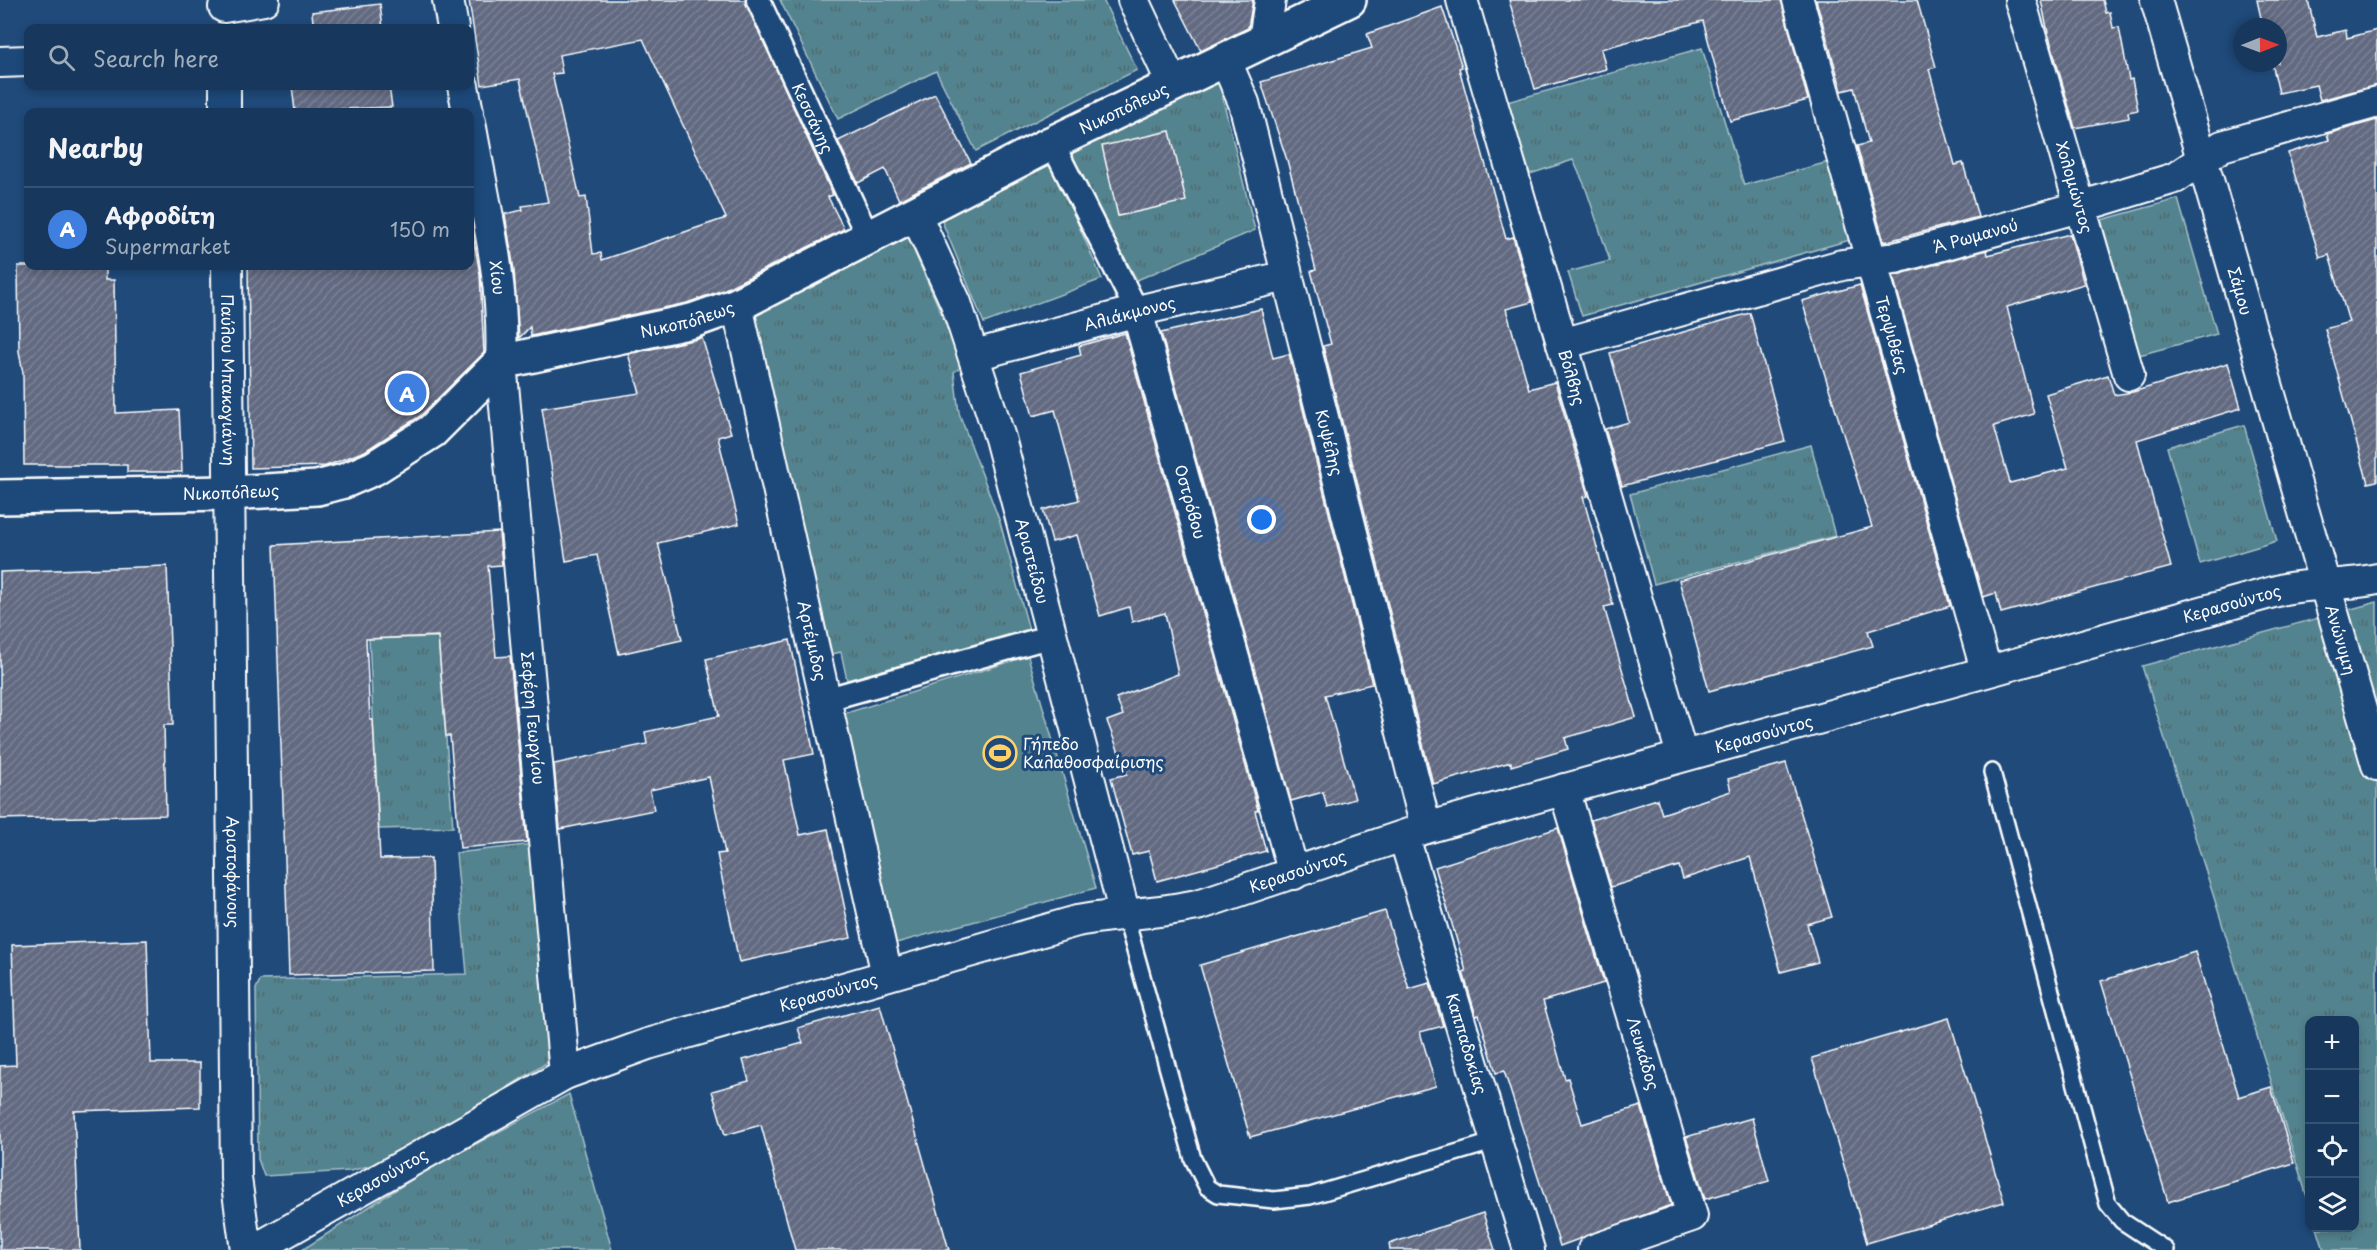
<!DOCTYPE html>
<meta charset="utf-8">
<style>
:root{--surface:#17385c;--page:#203f62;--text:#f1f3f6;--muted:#9eacbb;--line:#365272;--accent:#8c9099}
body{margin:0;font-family:"Playpen Sans",sans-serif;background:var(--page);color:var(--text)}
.controls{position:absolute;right:18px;bottom:18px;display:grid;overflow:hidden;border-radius:12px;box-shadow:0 3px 9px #0003}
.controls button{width:54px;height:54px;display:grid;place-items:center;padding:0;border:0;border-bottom:2px solid var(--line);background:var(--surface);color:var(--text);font:30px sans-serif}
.compass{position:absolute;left:2233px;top:18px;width:54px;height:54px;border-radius:50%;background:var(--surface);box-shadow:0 3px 9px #0003;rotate:89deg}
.you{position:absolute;left:1262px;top:520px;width:21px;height:21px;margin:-15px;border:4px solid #fff;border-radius:50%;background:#1a73e8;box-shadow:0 0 0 9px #1a73e833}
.badge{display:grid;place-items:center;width:39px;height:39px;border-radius:50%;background:var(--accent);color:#fff;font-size:20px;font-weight:700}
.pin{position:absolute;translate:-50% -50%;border:3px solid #fff;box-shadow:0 2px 6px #0006}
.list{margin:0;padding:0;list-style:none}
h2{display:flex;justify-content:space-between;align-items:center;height:78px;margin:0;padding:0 24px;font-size:26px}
h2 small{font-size:20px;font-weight:400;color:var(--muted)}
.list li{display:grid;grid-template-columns:39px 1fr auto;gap:18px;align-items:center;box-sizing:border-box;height:84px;padding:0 24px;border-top:2px solid var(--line)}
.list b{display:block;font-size:22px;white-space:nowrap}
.list p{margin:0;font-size:20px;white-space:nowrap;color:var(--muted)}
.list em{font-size:20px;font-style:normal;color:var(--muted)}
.icon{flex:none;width:33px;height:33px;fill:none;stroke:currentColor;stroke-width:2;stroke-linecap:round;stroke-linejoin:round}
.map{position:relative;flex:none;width:2377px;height:1250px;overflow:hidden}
.search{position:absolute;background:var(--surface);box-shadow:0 3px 9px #0003;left:24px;top:24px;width:450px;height:66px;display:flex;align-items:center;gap:15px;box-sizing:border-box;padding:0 21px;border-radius:12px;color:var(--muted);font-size:22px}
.panel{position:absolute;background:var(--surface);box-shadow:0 3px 9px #0003;left:24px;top:108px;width:450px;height:162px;border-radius:12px}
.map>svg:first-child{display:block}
</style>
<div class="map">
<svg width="2377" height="1250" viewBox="0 0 2377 1250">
<defs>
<pattern id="grass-tufts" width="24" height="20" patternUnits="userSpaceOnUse" patternTransform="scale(1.5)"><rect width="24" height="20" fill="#52838e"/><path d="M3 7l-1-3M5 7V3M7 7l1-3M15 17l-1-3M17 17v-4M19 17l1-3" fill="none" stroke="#4f6a70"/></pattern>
<pattern id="building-hatch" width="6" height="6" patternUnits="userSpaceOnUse" patternTransform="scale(1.5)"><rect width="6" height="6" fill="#626b82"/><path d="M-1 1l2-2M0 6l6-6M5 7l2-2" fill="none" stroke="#7a8195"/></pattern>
</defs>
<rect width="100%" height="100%" fill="#1f4a7a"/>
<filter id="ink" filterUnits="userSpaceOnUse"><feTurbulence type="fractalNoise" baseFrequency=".0167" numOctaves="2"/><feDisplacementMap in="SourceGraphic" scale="12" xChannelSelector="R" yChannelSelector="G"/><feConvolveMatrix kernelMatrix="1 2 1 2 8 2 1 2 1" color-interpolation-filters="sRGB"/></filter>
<g filter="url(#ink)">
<!-- grass -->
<g fill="url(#grass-tufts)" stroke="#a8c1c6" stroke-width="1.5">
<path d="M 780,0 L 1103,0 L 1137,70 L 976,151 L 936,71 L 838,119 Z"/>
<path d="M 1702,48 L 1744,185 L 1836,160 L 1857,238 L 1582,316 L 1568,272 L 1610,261 L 1585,186 L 1573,160 L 1530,174 L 1507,102 Z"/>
<path d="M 1216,71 L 1255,230 L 1137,280 L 1066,151 Z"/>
<path d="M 1051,162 L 1102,279 L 984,323 L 941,219 Z"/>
<path d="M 2178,199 L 2217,334 L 2139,355 L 2101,220 Z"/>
<path d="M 907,235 L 964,365 L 954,372 L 959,413 L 1000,522 L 1029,630 L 847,680 L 841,652 L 832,654 L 754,315 Z"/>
<path d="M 2244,425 L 2277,541 L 2200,564 L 2167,447 Z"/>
<path d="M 1811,445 L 1835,536 L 1654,584 L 1630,494 Z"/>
<path d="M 2377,602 L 2377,1250 L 2324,1250 L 2317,1228 L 2354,1228 L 2354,1020 L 2310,1020 L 2309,1203 L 2142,666 Z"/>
<path d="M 438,637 L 453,827 L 379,829 L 369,639 Z"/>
<path d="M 534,844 L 553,1059 L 434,1133 L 372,1165 L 350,1171 L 264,1176 L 258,1159 L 256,989 L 260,980 L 467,974 L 456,853 Z"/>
<path d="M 569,1094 L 612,1250 L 302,1250 L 420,1174 Z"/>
</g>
<!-- green -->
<path fill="#52838e" stroke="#a8c1c6" stroke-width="1.5" d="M 1028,656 L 1096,888 L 896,943 L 840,715 Z"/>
<!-- building -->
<g fill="url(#building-hatch)" stroke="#fff" stroke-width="1.5" fill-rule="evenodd">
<path d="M 469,0 L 745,0 L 833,195 L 828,197 L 844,229 L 723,290 L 687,303 L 531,336 L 530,327 L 519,338 L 514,270 L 505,214 L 523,210 L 522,206 L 548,202 L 520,79 L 482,85 ZM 643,39 L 726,218 L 602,260 L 601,253 L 593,254 L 586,197 L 580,198 L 552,74 L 562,73 L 559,55 Z"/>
<path d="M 1175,0 L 1253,0 L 1248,28 L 1201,51 Z"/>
<path d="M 1509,0 L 1781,0 L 1808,100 L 1730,121 L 1703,21 L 1601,49 L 1606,69 L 1535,89 Z"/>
<path d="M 1816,0 L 1917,0 L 1936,67 L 1929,69 L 1955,165 L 1963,163 L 1978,217 L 1884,242 L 1857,146 L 1869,143 L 1854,88 L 1842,91 Z"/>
<path d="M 2041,0 L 2103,0 L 2106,13 L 2110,12 L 2113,28 L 2119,27 L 2129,80 L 2132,79 L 2138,110 L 2128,112 L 2129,118 L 2075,128 L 2048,33 Z"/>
<path d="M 2257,0 L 2308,0 L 2317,37 L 2346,30 L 2347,38 L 2377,30 L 2377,85 L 2320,100 L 2316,85 L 2279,93 L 2272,63 L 2278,63 L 2278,27 L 2263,27 Z"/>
<path d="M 380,4 L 383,28 L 284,28 L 313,23 L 312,12 Z"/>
<path d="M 1442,7 L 1462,67 L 1459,68 L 1506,239 L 1513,237 L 1532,302 L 1506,309 L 1529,389 L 1555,382 L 1588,496 L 1583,497 L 1613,605 L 1604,607 L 1636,717 L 1565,738 L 1568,749 L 1511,766 L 1511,762 L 1433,784 L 1323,346 L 1331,344 L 1311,271 L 1316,270 L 1287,160 L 1261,82 L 1372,48 L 1367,34 Z"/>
<path d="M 292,86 L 389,86 L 392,107 L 295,111 Z"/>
<path d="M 935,94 L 971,163 L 899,200 L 885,169 L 858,183 L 838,141 Z"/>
<path d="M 2377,120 L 2377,481 L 2368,483 L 2325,329 L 2349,322 L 2329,255 L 2320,258 L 2288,153 L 2329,140 L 2327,134 Z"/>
<path d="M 1170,131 L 1186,201 L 1118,216 L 1102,146 Z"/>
<path d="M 470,220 L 480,274 L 484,353 L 420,416 L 365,451 L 326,466 L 251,468 L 248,266 L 470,266 Z"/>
<path d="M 2070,234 L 2084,284 L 2007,307 L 2034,414 L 1994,426 L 2010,483 L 2068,468 L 2046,394 L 2108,375 L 2114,395 L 2133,392 L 2228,363 L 2241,408 L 2137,440 L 2171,567 L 2001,613 L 1996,593 L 1983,597 L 1893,276 L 1987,250 L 1988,255 Z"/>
<path d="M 18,266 L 105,266 L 105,280 L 114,280 L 116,413 L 179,410 L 182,472 L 127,472 L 127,465 L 24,465 L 23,373 L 19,351 Z"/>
<path d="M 1860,285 L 1950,606 L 1868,631 L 1873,646 L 1709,691 L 1679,580 L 1872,527 L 1802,301 Z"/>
<path d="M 1261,309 L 1273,358 L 1289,354 L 1372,684 L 1325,695 L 1355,799 L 1327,807 L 1323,792 L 1291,801 L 1161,333 Z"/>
<path d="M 1750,313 L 1785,441 L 1622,486 L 1605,429 L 1629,422 L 1610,353 Z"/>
<path d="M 1125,333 L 1258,810 L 1255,811 L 1266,851 L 1157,881 L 1149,851 L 1132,855 L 1111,778 L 1127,774 L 1107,721 L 1123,715 L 1116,698 L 1178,674 L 1165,613 L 1132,622 L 1129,607 L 1100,616 L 1077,535 L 1052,542 L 1043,510 L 1079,500 L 1055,410 L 1033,416 L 1021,372 L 1081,355 L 1079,346 Z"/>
<path d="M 702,338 L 731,433 L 718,437 L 739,524 L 658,543 L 682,640 L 619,654 L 597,555 L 566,561 L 542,408 L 640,393 L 628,354 Z"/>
<path d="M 499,532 L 502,565 L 488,566 L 496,657 L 510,656 L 527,842 L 460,848 L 450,736 L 446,736 L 438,636 L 366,639 L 370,720 L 373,720 L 380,859 L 431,858 L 434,971 L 289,975 L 274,545 Z"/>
<path d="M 167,566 L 173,725 L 164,725 L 166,815 L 0,819 L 0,572 Z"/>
<path d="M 790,640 L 814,754 L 784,760 L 800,835 L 828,829 L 851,938 L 739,962 L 717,854 L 725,853 L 709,777 L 650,790 L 654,810 L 560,829 L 554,764 L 647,744 L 645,732 L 719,716 L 706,659 Z"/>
<path d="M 1786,763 L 1832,917 L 1807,924 L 1818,962 L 1781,972 L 1750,857 L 1683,879 L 1679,866 L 1611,887 L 1591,820 L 1657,799 L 1662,814 L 1731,791 L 1728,779 Z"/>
<path d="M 1558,828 L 1604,983 L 1543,1001 L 1565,1079 L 1568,1078 L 1582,1124 L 1641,1106 L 1671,1205 L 1560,1246 L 1504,1071 L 1496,1073 L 1479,1015 L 1476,1016 L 1463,972 L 1466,971 L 1435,867 Z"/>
<path d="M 1385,911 L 1409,989 L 1430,983 L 1443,1026 L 1420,1032 L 1436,1086 L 1250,1137 L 1200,965 Z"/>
<path d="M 147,940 L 151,1063 L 200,1063 L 200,1107 L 74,1111 L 80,1250 L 0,1250 L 0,1066 L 16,1065 L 12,945 Z"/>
<path d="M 2195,952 L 2239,1097 L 2271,1087 L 2294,1163 L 2168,1202 L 2101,981 Z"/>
<path d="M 880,1005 L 949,1250 L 795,1250 L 761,1125 L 725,1135 L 712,1091 L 749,1081 L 743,1060 L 803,1043 L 798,1028 Z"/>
<path d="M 1949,1018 L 2004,1202 L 1867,1243 L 1812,1058 Z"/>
<path d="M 1752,1118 L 1769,1181 L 1705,1199 L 1686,1137 Z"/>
<path d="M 1483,1213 L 1495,1250 L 1390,1250 L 1389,1244 Z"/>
</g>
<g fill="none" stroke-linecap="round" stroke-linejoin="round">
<defs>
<g id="service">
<path d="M 1992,772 L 2108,1204 L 2122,1221 L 2166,1250"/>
<path d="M 1125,915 L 1193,1159 L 1207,1187 L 1218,1194 L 1274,1200 L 1310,1196 L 1496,1141"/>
</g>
<g id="pedestrian">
<path id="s1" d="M 758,0 L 868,237"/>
<path d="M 1052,143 L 1137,311"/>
<path d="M 824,700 L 1052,636"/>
</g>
<g id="minor">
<path d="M 448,0 L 453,28"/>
<path d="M 1133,0 L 1172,83"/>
<path id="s2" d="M 1462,0 L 1682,755"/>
<path id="s3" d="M 1798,0 L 1986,670"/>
<path id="s4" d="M 2020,0 L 2129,375"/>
<path id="s5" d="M 2156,0 L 2377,765"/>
<path d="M 224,7 L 264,0"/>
<path d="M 1264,40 L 1270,0"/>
<path id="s6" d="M 1225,59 L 1244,103 L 1426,828"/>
<path d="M 0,62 L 28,61"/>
<path d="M 225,86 L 225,112"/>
<path d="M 463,86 L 468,112"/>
<path id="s7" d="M 470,122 C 484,203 505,280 501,362 L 565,1074"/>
<path id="s8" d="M 915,213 L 956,303 L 1000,438 L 1125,915"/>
<path id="s9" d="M 227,266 L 236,1178 L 246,1250"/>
<path id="s10" d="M 737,305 L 887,975"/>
<path id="s11" d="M 1137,311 L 1294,874"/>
<path id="s12" d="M 1562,344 L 1842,265 L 1895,258 L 2079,207 L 2175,178 L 2222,146 L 2377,102"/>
<path id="s13" d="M 975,355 L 1137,311 L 1287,276"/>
<path id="s14" d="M 1564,789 L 1692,1216 L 1593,1250"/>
<path id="s15" d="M 1404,837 L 1529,1250"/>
<path id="s16" d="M 254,1250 L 565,1074 L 648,1044 L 1077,921 C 1118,913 1160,914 1201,904 L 1426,828 L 2284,589 C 2315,583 2347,586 2377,579"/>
</g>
<g id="tertiary">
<path id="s17" d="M 0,497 L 228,493 L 317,488 L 344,481 L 374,468 L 432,431 L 501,362 L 692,321 L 737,305 L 1052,143 L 1349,0"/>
</g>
</defs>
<!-- service casing -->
<use href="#service" stroke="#fff" stroke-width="20"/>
<!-- pedestrian casing -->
<use href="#pedestrian" stroke="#fff" stroke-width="27"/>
<!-- minor casing -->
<use href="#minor" stroke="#fff" stroke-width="34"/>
<!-- tertiary casing -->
<use href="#tertiary" stroke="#fff" stroke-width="38"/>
<!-- service -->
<use href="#service" stroke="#1f4a7a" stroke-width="15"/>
<!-- pedestrian -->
<use href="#pedestrian" stroke="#1f4a7a" stroke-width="22"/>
<!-- minor -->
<use href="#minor" stroke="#1f4a7a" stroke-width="30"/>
<!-- tertiary -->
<use href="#tertiary" stroke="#1f4a7a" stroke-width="33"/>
</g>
</g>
<!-- icons -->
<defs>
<symbol id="stadium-ring" viewBox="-11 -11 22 22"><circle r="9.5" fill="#1f4a7a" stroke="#ffd166" stroke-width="1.5"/><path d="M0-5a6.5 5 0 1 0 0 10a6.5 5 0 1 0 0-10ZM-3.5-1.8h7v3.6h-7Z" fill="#ffd166"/></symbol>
</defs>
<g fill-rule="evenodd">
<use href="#stadium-ring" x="981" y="734" width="38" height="38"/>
</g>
<g text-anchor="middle" stroke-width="6" stroke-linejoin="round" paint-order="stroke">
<!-- street labels -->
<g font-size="16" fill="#fff" stroke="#1f4a7a">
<text dy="6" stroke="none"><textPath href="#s17" startOffset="1221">Νικοπόλεως</textPath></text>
<text dy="6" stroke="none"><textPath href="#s1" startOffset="130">Κεσσάνης</textPath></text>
<text dy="6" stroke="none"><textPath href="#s4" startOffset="195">Χολομώντος</textPath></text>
<text dy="6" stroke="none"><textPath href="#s12" startOffset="428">Α΄ Ρωμανού</textPath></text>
<text dy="6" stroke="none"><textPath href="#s7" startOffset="158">Χίου</textPath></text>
<text dy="6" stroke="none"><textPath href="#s5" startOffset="303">Σάμου</textPath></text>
<text dy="6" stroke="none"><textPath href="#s13" startOffset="160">Αλιάκμονος</textPath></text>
<text dy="6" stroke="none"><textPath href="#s17" startOffset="735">Νικοπόλεως</textPath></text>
<text dy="6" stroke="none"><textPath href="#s3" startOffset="348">Τερψιθέας</textPath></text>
<text dy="6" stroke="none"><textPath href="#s2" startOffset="393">Βόλβης</textPath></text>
<text dy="6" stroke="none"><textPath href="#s9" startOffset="114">Παύλου Μπακογιάννη</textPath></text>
<text dy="6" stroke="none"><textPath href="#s6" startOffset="398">Κυψέλης</textPath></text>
<text dy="6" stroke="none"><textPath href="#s17" startOffset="231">Νικοπόλεως</textPath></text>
<text dy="6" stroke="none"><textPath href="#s11" startOffset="198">Οστρόβου</textPath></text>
<text dy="6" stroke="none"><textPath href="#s8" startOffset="368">Αριστείδου</textPath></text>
<text dy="6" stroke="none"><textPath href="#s16" startOffset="2091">Κερασούντος</textPath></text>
<text dy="6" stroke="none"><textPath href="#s5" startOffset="666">Ανώνυμη</textPath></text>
<text dy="6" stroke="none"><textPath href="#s10" startOffset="344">Αρτέμιδος</textPath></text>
<text dy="6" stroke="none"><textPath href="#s7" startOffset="600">Σεφέρη Γεωργίου</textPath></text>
<text dy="6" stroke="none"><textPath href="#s16" startOffset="1605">Κερασούντος</textPath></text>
<text dy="6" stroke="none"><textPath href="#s9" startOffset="606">Αριστοφάνoυς</textPath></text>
<text dy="6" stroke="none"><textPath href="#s16" startOffset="1119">Κερασούντος</textPath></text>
<text dy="6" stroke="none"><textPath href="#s16" startOffset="633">Κερασούντος</textPath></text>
<text dy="6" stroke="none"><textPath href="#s15" startOffset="216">Καππαδοκίας</textPath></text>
<text dy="6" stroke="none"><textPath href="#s14" startOffset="276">Λευκάδος</textPath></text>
<text dy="6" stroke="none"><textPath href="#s16" startOffset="147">Κερασούντος</textPath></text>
</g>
<!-- poi labels -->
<g font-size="16" fill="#fff" stroke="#1f4a7a" text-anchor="start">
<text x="1023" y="750">Γήπεδο<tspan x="1023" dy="18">Καλαθοσφαίρισης</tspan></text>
</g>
</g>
</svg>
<div class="controls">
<button>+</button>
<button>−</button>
<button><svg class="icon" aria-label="locate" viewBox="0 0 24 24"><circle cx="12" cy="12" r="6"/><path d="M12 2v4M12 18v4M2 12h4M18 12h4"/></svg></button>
<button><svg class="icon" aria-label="layers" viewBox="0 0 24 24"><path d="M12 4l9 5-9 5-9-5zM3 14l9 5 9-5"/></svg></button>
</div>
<svg class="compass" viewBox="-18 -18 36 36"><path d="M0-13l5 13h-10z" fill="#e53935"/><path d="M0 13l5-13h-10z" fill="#9eacbb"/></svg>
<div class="you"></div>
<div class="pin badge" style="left:407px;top:393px;background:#3f7fe0">A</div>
<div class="search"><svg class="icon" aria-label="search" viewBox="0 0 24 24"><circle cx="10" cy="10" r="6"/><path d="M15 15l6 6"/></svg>Search here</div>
<section class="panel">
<h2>Nearby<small></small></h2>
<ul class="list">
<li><span class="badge" style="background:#3f7fe0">A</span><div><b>Αφροδίτη</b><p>Supermarket</p></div><em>150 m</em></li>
</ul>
</section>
</div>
